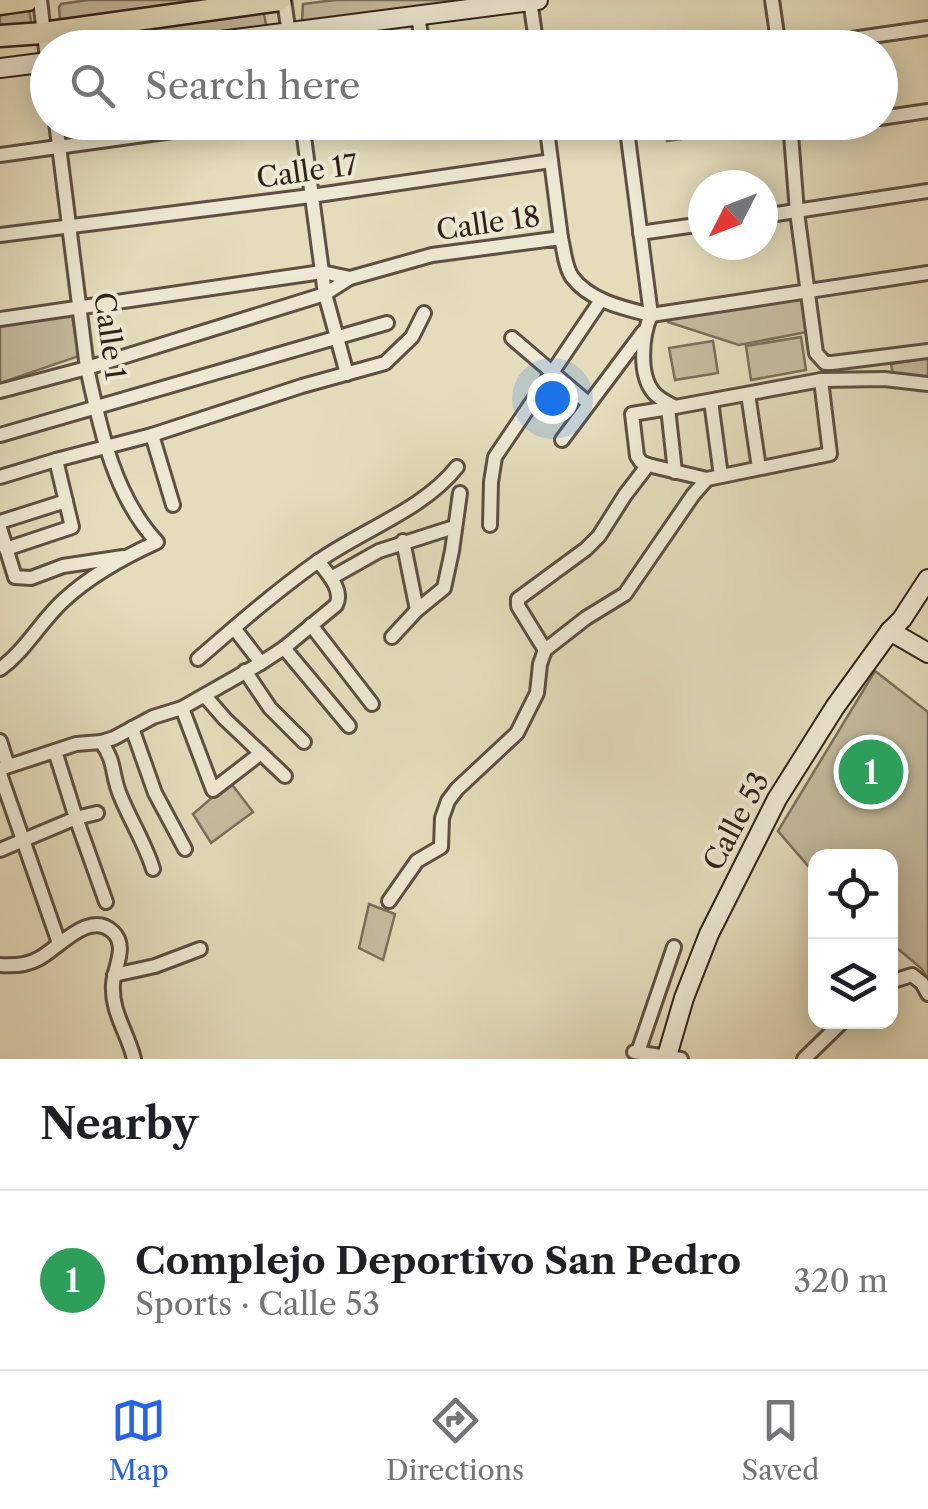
<!DOCTYPE html>
<meta charset="utf-8">
<style>
:root{--surface:#fff;--page:#f6f6f6;--text:#202124;--muted:#757577;--line:#e0e0e0;--accent:#2563eb}
body{margin:0;font-family:"Libre Caslon Text",serif;background:var(--page);color:var(--text)}
.controls{position:absolute;right:30px;bottom:30px;display:grid;overflow:hidden;border-radius:20px;box-shadow:0 5px 25px #0003}
.controls button{width:90px;height:90px;display:grid;place-items:center;padding:0;border:0;border-bottom:2px solid var(--line);background:var(--surface);color:var(--text);font:50px sans-serif}
.compass{position:absolute;left:688px;top:170px;width:90px;height:90px;border-radius:50%;background:var(--surface);box-shadow:0 5px 25px #0003;rotate:228deg}
.you{position:absolute;left:552px;top:398px;width:35px;height:35px;margin:-25px;border:8px solid #fff;border-radius:50%;background:#1a73e8;box-shadow:0 0 0 15px #1a73e833}
.badge{display:grid;place-items:center;width:65px;height:65px;border-radius:50%;background:var(--accent);color:#fff;font-size:32px;font-weight:700}
.pin{position:absolute;translate:-50% -50%;border:5px solid #fff;box-shadow:0 2px 10px #0006}
.list{margin:0;padding:0;list-style:none}
h2{display:flex;justify-content:space-between;align-items:center;height:130px;margin:0;padding:0 40px;font-size:42px}
h2 small{font-size:32px;font-weight:400;color:var(--muted)}
.list li{display:grid;grid-template-columns:65px 1fr auto;gap:30px;align-items:center;box-sizing:border-box;height:180px;padding:0 40px;border-top:2px solid var(--line)}
.list b{display:block;font-size:38px;white-space:nowrap}
.list p{margin:0;font-size:32px;white-space:nowrap;color:var(--muted)}
.list em{font-size:32px;font-style:normal;color:var(--muted)}
.icon{flex:none;width:55px;height:55px;fill:none;stroke:currentColor;stroke-width:2;stroke-linecap:round;stroke-linejoin:round}
.map{position:relative;flex:none;width:928px;height:1059px;overflow:hidden}
.search{position:absolute;background:var(--surface);box-shadow:0 5px 25px #0003;left:30px;right:30px;top:30px;height:110px;display:flex;align-items:center;gap:25px;box-sizing:border-box;padding:0 35px;border-radius:55px;color:var(--muted);font-size:38px}
.sheet{height:310px;background:var(--surface)}
nav{display:flex;justify-content:space-around;align-items:center;box-sizing:border-box;height:140px;border-top:2px solid var(--line);background:var(--surface);font-size:28px;color:var(--muted)}
nav a{display:grid;justify-items:center;gap:5px}
nav .on{color:var(--accent)}
.map>svg:first-child{display:block}
</style>
<div class="map">
<svg width="928" height="1059" viewBox="0 0 928 1059">
<rect width="100%" height="100%" fill="#e4dcbb"/>
<filter id="stains"><feTurbulence type="fractalNoise" baseFrequency=".002" numOctaves="4"/><feColorMatrix values="0 0 0 0 .2 0 0 0 0 .09 0 0 0 0 .02 0 0 0 .5 -.17"/></filter>
<radialGradient id="worn" r=".72"><stop offset=".6" stop-color="#630" stop-opacity="0"/><stop offset="1" stop-color="#630" stop-opacity=".3"/></radialGradient>
<!-- green -->
<g fill="#c5bc9f" stroke="#7a6f5c" stroke-width="2.5">
<path d="M 88,0 L 233,0 L 63,22 L 60,20 L 59,7 L 61,4 Z"/>
<path d="M 335,0 L 464,0 L 464,2 L 306,24 L 302,20 L 303,4 Z"/>
<path d="M 29,10 L 32,27 L 0,32 L 0,13 Z"/>
<path d="M 260,10 L 264,14 L 267,29 L 134,48 L 63,47 L 62,42 L 64,39 Z"/>
<path d="M 664,123 L 707,123 L 709,135 L 667,141 Z"/>
<path d="M 804,296 L 807,332 L 739,345 L 668,322 L 667,316 Z"/>
<path d="M 72,315 L 79,356 L 0,383 L 0,325 Z"/>
<path d="M 801,337 L 806,370 L 751,380 L 746,346 Z"/>
<path d="M 713,341 L 718,373 L 675,380 L 669,348 Z"/>
<path d="M 928,358 L 928,381 L 893,375 L 891,364 Z"/>
<path d="M 875,671 L 928,712 L 928,980 L 922,969 L 891,943 L 890,856 L 816,856 L 815,874 L 778,831 Z"/>
<path d="M 230,782 L 253,812 L 211,843 L 193,814 Z"/>
<path d="M 369,904 L 395,914 L 383,960 L 359,948 Z"/>
</g>
<g fill="none" stroke-linecap="round" stroke-linejoin="round">
<defs>
<g id="street">
<path d="M 40,0 L 48,67"/>
<path d="M 284,0 L 291,48"/>
<path d="M 530,0 L 537,48"/>
<path d="M 772,0 L 779,48"/>
<path d="M 418,16 L 423,48"/>
<path d="M 789,48 L 928,28"/>
<path d="M 880,118 L 928,111"/>
<path d="M 302,122 L 325,294 L 347,374"/>
<path d="M 546,122 L 561,238"/>
<path d="M 626,122 L 651,315 C 642,335 638,375 654,393 C 659,399 668,403 675,407 L 821,380 L 884,379 L 928,384"/>
<path d="M 790,122 L 797,212 L 816,353 L 825,363 L 832,363 L 928,351"/>
<path d="M 791,132 L 851,122"/>
<path d="M 0,155 L 237,122"/>
<path d="M 763,216 L 928,191"/>
<path d="M 640,233 L 703,224"/>
<path d="M 0,235 L 311,196 L 551,161"/>
<path d="M 0,319 L 322,272 L 350,278 L 432,255 L 561,238 C 564,250 565,267 572,277 C 590,301 623,308 651,315 L 928,273"/>
<path d="M 512,338 L 588,403"/>
<path d="M 0,391 L 87,368 L 325,294 L 350,278"/>
<path d="M 748,394 L 759,468"/>
<path d="M 711,401 L 721,476"/>
<path d="M 668,408 L 675,472"/>
<path d="M 0,435 L 387,323"/>
<path d="M 152,435 L 173,505"/>
<path d="M 562,440 L 643,332"/>
<path d="M 0,477 L 56,460 L 152,435 L 302,386 L 385,363 L 412,337 L 424,313"/>
<path d="M 707,479 L 830,454 L 821,380"/>
<path d="M 0,522 L 66,501"/>
<path d="M 490,525 L 491,482 L 495,457 L 601,300"/>
<path d="M 0,528 L 15,577 L 31,578 L 63,566 L 123,557"/>
<path d="M 403,541 L 417,610"/>
<path d="M 6,549 L 72,527 L 56,460"/>
<path d="M 331,578 L 379,551 L 454,527"/>
<path d="M 311,625 L 372,704"/>
<path d="M 234,628 L 261,663"/>
<path d="M 392,637 L 417,610 L 444,588 L 452,551 L 460,493"/>
<path d="M 284,648 L 349,726"/>
<path d="M 545,650 L 518,606 L 518,599 L 586,549 L 599,536 L 625,495 L 648,465"/>
<path d="M 198,659 C 236,626 275,592 317,562 C 362,530 423,510 457,467"/>
<path d="M 0,669 C 26,650 40,622 64,600 C 91,575 124,557 157,542 C 114,496 100,428 87,368 L 56,122"/>
<path d="M 245,671 L 270,708 L 304,742"/>
<path d="M 205,696 L 225,719 L 285,776"/>
<path d="M 182,708 L 213,790 L 261,753"/>
<path d="M 132,728 L 155,793 L 185,849"/>
<path d="M 0,741 L 8,766"/>
<path d="M 101,742 C 116,762 111,773 120,795 C 130,820 145,843 153,869"/>
<path d="M 55,751 L 76,818 L 106,902"/>
<path d="M 0,769 L 76,744 L 101,742 L 114,738 L 153,717 L 182,708 L 261,663 L 284,648 L 336,605 C 344,590 327,573 318,561"/>
<path d="M 0,774 L 59,943"/>
<path d="M 0,850 L 76,818 L 97,813"/>
<path d="M 389,901 L 417,861 L 441,847 L 442,818 L 448,801 L 457,789 L 517,733 L 537,693 L 540,664 L 545,650 L 586,618 L 625,594 L 693,495 L 707,479 L 648,465 L 641,462 L 637,456 L 632,414 L 675,407"/>
<path d="M 0,965 C 13,966 27,965 38,959 C 57,950 89,909 113,932 C 128,946 114,968 113,984 C 111,1012 128,1033 134,1059"/>
<path d="M 114,975 L 155,966 L 200,949"/>
<path d="M 890,982 L 912,975 L 922,983 L 928,994"/>
<path d="M 634,1052 L 681,1059"/>
<path d="M 638,1052 L 674,947"/>
<path d="M 804,1059 L 842,1022"/>
</g>
<g id="secondary">
<path d="M 166,48 L 538,0"/>
<path d="M 0,68 L 48,62"/>
<path d="M 890,631 L 928,653"/>
<path d="M 667,1056 L 684,998 L 709,934 L 777,799 L 835,707 L 890,631 L 902,619 L 928,579"/>
</g>
<g id="primary">
<path d="M 0,4 L 28,0"/>
<path d="M 0,36 L 43,33 L 280,0"/>
</g>
</defs>
<!-- street casing -->
<use href="#street" stroke="#5d5042" stroke-width="18"/>
<!-- secondary casing -->
<use href="#secondary" stroke="#302219" stroke-width="22"/>
<!-- primary casing -->
<use href="#primary" stroke="#302219" stroke-width="25"/>
<!-- street -->
<use href="#street" stroke="#ede8d3" stroke-width="12"/>
<!-- secondary -->
<use href="#secondary" stroke="#ede8d3" stroke-width="18"/>
<!-- primary -->
<use href="#primary" stroke="#e4dcbb" stroke-width="20"/>
</g>
<g text-anchor="middle" stroke-width="8" stroke-linejoin="round" paint-order="stroke">
<!-- street labels -->
<g font-size="28" fill="#302219" stroke="#ede8d3">
<text transform="translate(307 171) rotate(-8)" y="10">Calle 17</text>
<text transform="translate(488 223) rotate(-8)" y="10">Calle 18</text>
<text transform="translate(110 336) rotate(82)" y="10">Calle 1</text>
<text transform="translate(736 821) rotate(-62)" y="10">Calle 53</text>
</g>
</g>
<rect width="100%" height="100%" filter="url(#stains)"/>
<rect width="100%" height="100%" fill="url(#worn)"/>
</svg>
<div class="controls">
<button><svg class="icon" aria-label="locate" viewBox="0 0 24 24"><circle cx="12" cy="12" r="6"/><path d="M12 2v4M12 18v4M2 12h4M18 12h4"/></svg></button>
<button><svg class="icon" aria-label="layers" viewBox="0 0 24 24"><path d="M12 4l9 5-9 5-9-5zM3 14l9 5 9-5"/></svg></button>
</div>
<svg class="compass" viewBox="-18 -18 36 36"><path d="M0-13l5 13h-10z" fill="#e53935"/><path d="M0 13l5-13h-10z" fill="#757577"/></svg>
<div class="you"></div>
<div class="pin badge" style="left:871px;top:772px;background:#2e9e5b">1</div>
<div class="search"><svg class="icon" aria-label="search" viewBox="0 0 24 24"><circle cx="10" cy="10" r="6"/><path d="M15 15l6 6"/></svg>Search here</div>
</div>
<section class="sheet">
<h2>Nearby<small></small></h2>
<ul class="list">
<li><span class="badge" style="background:#2e9e5b">1</span><div><b>Complejo Deportivo San Pedro</b><p>Sports · Calle 53</p></div><em>320 m</em></li>
</ul>
</section>
<nav>
<a class="on"><svg class="icon" aria-label="map" viewBox="0 0 24 24"><path d="M3 6l6-2 6 2 6-2v14l-6 2-6-2-6 2zM9 4v14M15 6v14"/></svg>Map</a>
<a><svg class="icon" aria-label="directions" viewBox="0 0 24 24"><path d="M12 3l9 9-9 9-9-9zM9 14v-3h6M13 9l2 2-2 2"/></svg>Directions</a>
<a><svg class="icon" aria-label="saved" viewBox="0 0 24 24"><path d="M7 4h10v16l-5-4-5 4z"/></svg>Saved</a>
</nav>
